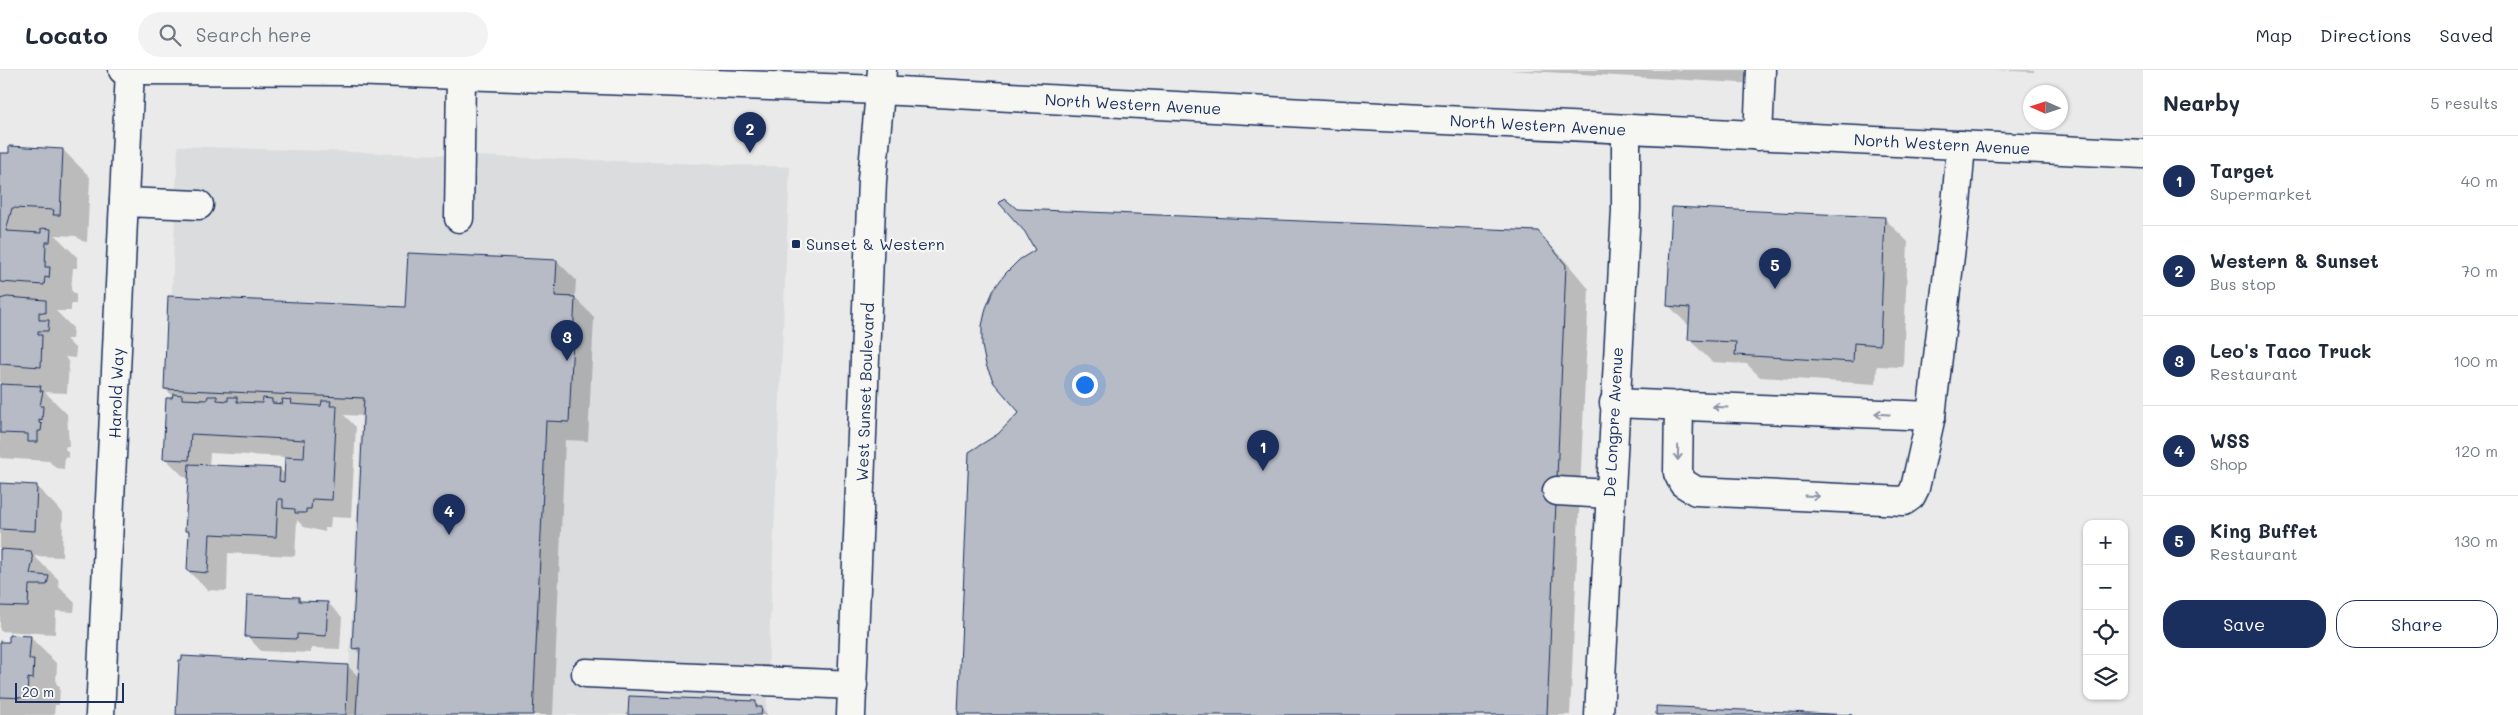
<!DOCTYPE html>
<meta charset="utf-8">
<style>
:root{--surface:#fff;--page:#f2f2f3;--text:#1f2937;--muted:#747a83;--line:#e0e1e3;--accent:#1b2f5e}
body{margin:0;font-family:Mali,sans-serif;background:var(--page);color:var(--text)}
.controls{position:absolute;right:15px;bottom:15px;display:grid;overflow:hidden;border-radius:10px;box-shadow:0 1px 4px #0004}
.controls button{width:45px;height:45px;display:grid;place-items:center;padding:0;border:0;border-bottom:1px solid var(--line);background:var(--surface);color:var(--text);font:25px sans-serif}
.compass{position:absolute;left:2023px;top:15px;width:45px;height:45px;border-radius:50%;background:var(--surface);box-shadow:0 1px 4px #0004;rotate:273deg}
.scale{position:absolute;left:15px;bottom:12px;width:109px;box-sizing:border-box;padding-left:5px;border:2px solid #1b2f5e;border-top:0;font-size:14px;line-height:18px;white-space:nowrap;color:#1b2f5e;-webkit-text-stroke:4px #f6f6f2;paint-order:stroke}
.you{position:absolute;left:1084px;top:314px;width:18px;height:18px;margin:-12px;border:4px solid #fff;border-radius:50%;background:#1a73e8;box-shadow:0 0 0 8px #1a73e833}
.badge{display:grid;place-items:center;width:32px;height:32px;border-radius:50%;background:var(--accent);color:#fff;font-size:16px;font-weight:700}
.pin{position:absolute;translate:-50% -41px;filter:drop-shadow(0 1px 2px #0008)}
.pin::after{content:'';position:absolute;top:26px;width:18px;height:15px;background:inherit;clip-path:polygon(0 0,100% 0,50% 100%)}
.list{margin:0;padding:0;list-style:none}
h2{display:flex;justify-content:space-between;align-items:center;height:65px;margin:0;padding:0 20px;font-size:21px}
h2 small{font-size:16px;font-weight:400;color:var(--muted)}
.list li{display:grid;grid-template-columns:32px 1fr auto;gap:15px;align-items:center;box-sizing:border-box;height:90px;padding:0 20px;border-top:1px solid var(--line)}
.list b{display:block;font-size:19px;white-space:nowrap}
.list p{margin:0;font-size:16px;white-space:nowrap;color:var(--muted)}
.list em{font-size:16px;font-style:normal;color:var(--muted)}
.actions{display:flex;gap:10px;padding:15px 20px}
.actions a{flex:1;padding:11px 0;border:1px solid var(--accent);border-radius:20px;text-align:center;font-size:18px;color:var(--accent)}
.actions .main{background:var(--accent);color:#fff}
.icon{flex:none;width:28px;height:28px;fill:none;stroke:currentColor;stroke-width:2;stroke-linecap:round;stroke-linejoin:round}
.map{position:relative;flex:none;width:2143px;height:645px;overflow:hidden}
header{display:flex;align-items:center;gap:30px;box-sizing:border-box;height:70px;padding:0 25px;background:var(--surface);border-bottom:1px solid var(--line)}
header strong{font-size:24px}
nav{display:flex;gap:28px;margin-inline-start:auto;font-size:18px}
.search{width:350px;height:45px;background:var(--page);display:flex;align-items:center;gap:12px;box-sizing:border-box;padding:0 18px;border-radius:28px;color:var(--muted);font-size:19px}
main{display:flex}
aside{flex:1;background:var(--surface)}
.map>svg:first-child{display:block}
</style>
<header>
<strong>Locato</strong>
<div class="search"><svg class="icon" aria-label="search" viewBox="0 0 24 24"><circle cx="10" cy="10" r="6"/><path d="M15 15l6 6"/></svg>Search here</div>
<nav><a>Map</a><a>Directions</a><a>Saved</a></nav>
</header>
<main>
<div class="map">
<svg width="2143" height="645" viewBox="0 0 2143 645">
<rect width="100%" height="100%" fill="#e9eae9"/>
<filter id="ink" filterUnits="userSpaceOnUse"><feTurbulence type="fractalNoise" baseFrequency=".02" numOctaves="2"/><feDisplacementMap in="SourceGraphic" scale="10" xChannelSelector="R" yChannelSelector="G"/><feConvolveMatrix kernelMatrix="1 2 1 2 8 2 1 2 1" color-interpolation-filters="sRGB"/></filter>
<g filter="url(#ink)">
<!-- built -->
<path fill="#dadcde" d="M 178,76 L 790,97 L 766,645 L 347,645 L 362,329 L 168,317 Z"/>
<!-- shadow -->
<g fill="#0003" fill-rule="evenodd">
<path d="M 1508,0 L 1759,0 L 1759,14 Z"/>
<path d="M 1996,0 L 2034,0 L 2034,2 Z"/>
<path d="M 63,80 L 90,107 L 87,172 L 82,171 L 76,166 L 55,165 L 77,187 L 77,198 L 73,198 L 71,220 L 76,225 L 76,234 L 71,234 L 71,241 L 56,241 L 73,258 L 72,269 L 66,269 L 76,279 L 75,288 L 65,287 L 69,293 L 67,323 L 45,322 L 67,344 L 69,376 L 66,376 L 65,379 L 68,382 L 68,388 L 65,387 L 64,399 L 56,398 L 49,391 L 0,388 L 0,84 Z"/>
<path d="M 1016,140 L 1538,163 L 1561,186 L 1589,219 L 1570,645 L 959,645 L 999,365 L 1021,342 L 1037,181 Z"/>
<path d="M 1885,149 L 1908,172 L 1903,297 L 1877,296 L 1876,314 L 1760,307 L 1747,294 L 1712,292 L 1689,269 L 1690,257 L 1669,236 Z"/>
<path d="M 557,191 L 576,210 L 575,228 L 594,247 L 588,371 L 565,370 L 553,645 L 177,645 L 348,596 L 360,608 L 361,585 L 354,578 L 364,346 L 344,345 L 356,357 L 351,448 L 331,447 L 330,458 L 325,458 L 325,462 L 304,457 L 297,450 L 295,486 L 228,483 L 227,521 L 208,520 L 188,501 L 190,464 L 187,461 L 190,408 L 184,407 L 165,388 L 174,327 L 165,319 L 406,238 ZM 210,383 L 287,387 L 286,406 L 280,399 L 209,396 Z"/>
<path d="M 0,414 L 36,416 L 63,443 L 62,487 L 34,486 L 58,509 L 59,517 L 75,533 L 74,542 L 56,541 L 55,564 L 0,561 Z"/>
<path d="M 299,529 L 302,532 L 328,533 L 342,547 L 340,579 L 311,578 L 311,583 L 261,581 L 247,566 Z"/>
<path d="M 30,567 L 57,594 L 56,613 L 60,617 L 59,635 L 55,635 L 54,645 L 0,645 L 0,569 L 4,573 L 10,573 Z"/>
<path d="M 755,633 L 768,645 L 629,645 Z"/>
</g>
<!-- building -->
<g fill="#b6bbc6" stroke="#1b2f5e">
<path d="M 9,76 L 63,79 L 60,145 L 53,145 L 54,140 L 12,138 L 6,161 L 41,163 L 41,158 L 51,159 L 50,172 L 46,172 L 45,197 L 50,197 L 49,208 L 45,207 L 44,215 L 0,212 L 0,83 L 9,83 Z"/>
<path d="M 1004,128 L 1017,139 L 1538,161 L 1566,195 L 1547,645 L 958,645 L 969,382 L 998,364 L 1019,342 L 994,313 L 986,295 L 982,276 L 982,256 L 986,238 L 994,219 L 1005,204 L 1019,190 L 1035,180 L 1025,162 L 999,133 Z"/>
<path d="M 1672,137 L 1885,147 L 1880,275 L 1854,273 L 1853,292 L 1735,285 L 1736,272 L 1688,270 L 1690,238 L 1667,236 Z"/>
<path d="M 408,183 L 557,190 L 555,226 L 575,227 L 569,352 L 546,351 L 533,645 L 356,645 L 360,578 L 352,579 L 364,328 L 164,319 L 168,226 L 405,237 Z"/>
<path d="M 7,227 L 46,230 L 46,243 L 39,242 L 39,250 L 49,250 L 48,261 L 38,261 L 38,265 L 42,265 L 41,297 L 0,294 L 0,229 Z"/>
<path d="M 0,314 L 41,316 L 40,321 L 43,321 L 40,336 L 43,336 L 42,350 L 39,349 L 39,353 L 42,354 L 41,361 L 38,361 L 38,372 L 28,372 L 28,364 L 0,363 Z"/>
<path d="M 173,324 L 182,325 L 182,329 L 207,330 L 208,326 L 217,326 L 217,330 L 228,331 L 228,327 L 237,327 L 237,332 L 262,333 L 263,328 L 272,329 L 272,333 L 283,334 L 282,329 L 292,330 L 291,334 L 321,336 L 322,331 L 331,331 L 330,336 L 337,336 L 332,430 L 312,429 L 311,439 L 306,439 L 306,443 L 295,443 L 295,439 L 283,438 L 283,429 L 278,429 L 276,467 L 210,464 L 208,503 L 187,501 L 189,461 L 185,461 L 189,394 L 280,398 L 279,411 L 284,412 L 285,387 L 304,388 L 305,370 L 191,364 L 189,390 L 163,389 L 166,328 L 172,328 Z"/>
<path d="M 0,413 L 37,415 L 35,461 L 0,459 Z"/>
<path d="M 0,479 L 31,481 L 33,490 L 30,504 L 49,506 L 47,515 L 29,515 L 28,537 L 0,536 Z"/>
<path d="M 247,525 L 299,527 L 299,531 L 328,532 L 326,566 L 297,564 L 297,569 L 245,567 Z"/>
<path d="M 9,565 L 31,566 L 29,589 L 34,589 L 33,609 L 28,608 L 27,628 L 0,627 L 0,572 L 9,572 Z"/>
<path d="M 182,586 L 348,595 L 346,645 L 176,645 L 179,590 L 182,590 Z"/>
<path d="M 629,626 L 756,631 L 756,637 L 762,637 L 761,645 L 628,645 Z"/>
<path d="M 1656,636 L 1852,645 L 1656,645 Z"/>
</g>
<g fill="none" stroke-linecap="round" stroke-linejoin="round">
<defs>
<g id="minor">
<path d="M 1758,66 L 1761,0"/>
<path d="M 124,132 L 199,135"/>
<path d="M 459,148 L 461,6"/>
<path d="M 1614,333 L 1931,346"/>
<path d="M 1679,335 L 1678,403 L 1683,413 L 1696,421 L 1904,431 L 1911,426 L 1915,418 L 1931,346 L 1956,135 L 1961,75"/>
<path d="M 1557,421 L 1609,424"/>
<path d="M 586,603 L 853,615"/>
<path d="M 100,645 L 130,0"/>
<path d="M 1599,645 L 1626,140 L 1626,59"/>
</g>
<g id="major">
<path d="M 123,0 L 349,1 L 881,20 L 1341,45 L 2143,84"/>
<path d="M 851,645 L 872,110 L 882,0"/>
</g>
</defs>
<!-- minor casing -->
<use href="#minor" stroke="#1b2f5e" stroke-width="31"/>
<!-- major casing -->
<use href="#major" stroke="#1b2f5e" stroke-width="31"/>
<!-- minor -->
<use href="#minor" stroke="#f6f6f2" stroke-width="28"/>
<!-- major -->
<use href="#major" stroke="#f6f6f2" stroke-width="28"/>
</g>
<!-- one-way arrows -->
<defs><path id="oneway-shaft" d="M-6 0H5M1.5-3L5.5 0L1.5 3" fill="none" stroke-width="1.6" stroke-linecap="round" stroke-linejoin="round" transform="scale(1.25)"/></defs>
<g stroke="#8892a8">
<use href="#oneway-shaft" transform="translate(1720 337) rotate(-177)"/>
<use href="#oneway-shaft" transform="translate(1882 344) rotate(-177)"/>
<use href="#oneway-shaft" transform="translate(1678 383) rotate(91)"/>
<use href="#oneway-shaft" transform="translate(1812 426) rotate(3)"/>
</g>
</g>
<!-- markers -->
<rect fill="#1b2f5e" stroke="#f6f6f2" stroke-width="2" x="791" y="169" width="10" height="10" rx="2.5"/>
<g text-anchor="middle" stroke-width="4.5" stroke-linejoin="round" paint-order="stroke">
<!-- street labels -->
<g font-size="16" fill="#1b2f5e" stroke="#f6f6f2">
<text transform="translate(1133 34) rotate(3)" y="6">North Western Avenue</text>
<text transform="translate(1538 55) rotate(3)" y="6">North Western Avenue</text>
<text transform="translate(1942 74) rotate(3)" y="6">North Western Avenue</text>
<text transform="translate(865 322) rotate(-88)" y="6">West Sunset Boulevard</text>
<text transform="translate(116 323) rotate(-88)" y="6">Harold Way</text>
<text transform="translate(1613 352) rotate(-87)" y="6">De Longpre Avenue</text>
</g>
<!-- poi labels -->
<g font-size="16" fill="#1b2f5e" stroke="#f6f6f2" text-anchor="start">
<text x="806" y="180">Sunset &amp; Western</text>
</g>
</g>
</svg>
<div class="controls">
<button>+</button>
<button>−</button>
<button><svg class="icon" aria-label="locate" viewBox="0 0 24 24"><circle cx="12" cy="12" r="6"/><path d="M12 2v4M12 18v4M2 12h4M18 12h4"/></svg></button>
<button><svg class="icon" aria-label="layers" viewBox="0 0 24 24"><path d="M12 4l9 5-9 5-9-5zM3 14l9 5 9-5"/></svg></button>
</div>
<svg class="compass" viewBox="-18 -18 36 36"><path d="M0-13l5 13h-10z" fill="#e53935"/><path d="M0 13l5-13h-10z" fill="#747a83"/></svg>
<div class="scale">20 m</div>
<div class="you"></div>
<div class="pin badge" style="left:1263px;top:401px">1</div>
<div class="pin badge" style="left:750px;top:83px">2</div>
<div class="pin badge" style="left:567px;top:291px">3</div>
<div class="pin badge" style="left:449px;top:465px">4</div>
<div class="pin badge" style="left:1775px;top:219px">5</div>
</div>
<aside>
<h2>Nearby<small>5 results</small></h2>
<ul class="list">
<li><span class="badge">1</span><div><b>Target</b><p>Supermarket</p></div><em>40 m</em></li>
<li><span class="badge">2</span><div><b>Western &amp; Sunset</b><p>Bus stop</p></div><em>70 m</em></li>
<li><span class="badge">3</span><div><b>Leo's Taco Truck</b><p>Restaurant</p></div><em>100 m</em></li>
<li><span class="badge">4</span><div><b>WSS</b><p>Shop</p></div><em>120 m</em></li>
<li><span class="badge">5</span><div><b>King Buffet</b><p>Restaurant</p></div><em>130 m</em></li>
</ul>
<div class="actions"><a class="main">Save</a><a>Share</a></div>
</aside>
</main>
